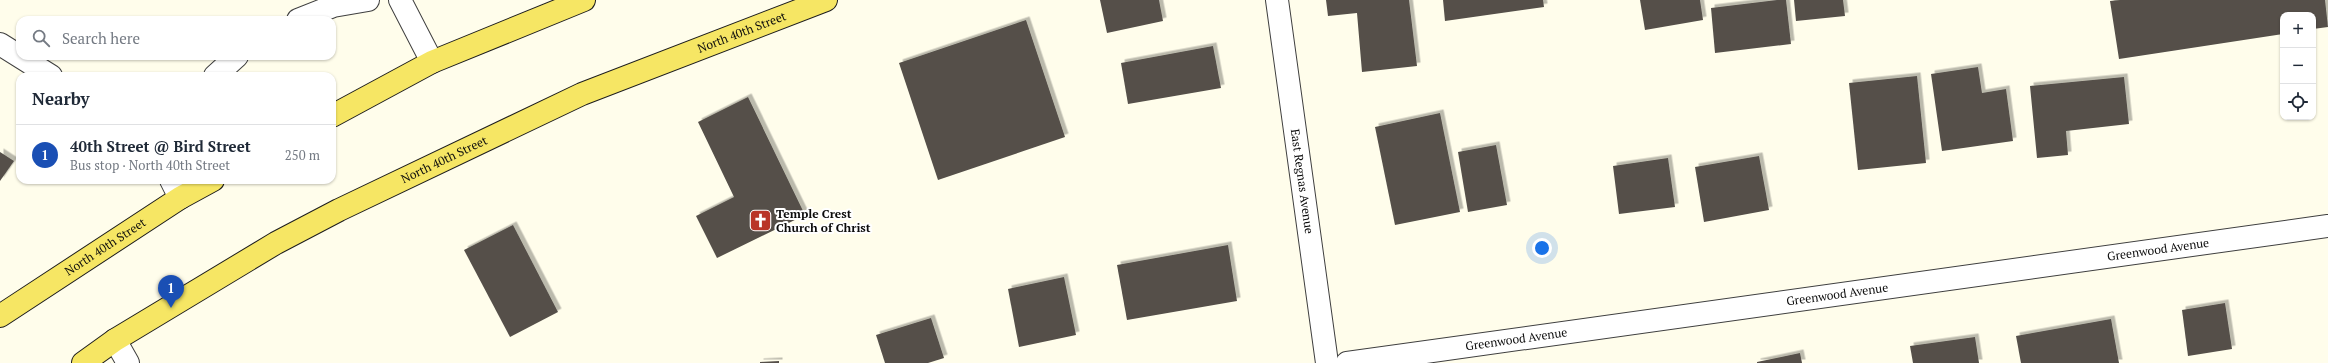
<!DOCTYPE html>
<meta charset="utf-8">
<style>
:root{--surface:#fff;--page:#f6f6f7;--text:#1f2937;--muted:#747a83;--line:#e0e1e3;--accent:#b93427}
body{margin:0;font-family:"PT Serif",serif;background:var(--page);color:var(--text)}
.controls{position:absolute;right:12px;top:12px;display:grid;overflow:hidden;border-radius:8px;box-shadow:0 1px 3px #0004}
.controls button{width:36px;height:36px;display:grid;place-items:center;padding:0;border:0;border-bottom:1px solid var(--line);background:var(--surface);color:var(--text);font:20px sans-serif}
.you{position:absolute;left:1542px;top:248px;width:14px;height:14px;margin:-10px;border:3px solid #fff;border-radius:50%;background:#1a73e8;box-shadow:0 0 0 6px #1a73e833}
.badge{display:grid;place-items:center;width:26px;height:26px;border-radius:50%;background:var(--accent);color:#fff;font-size:13px;font-weight:700}
.pin{position:absolute;translate:-50% -33px;filter:drop-shadow(0 1px 2px #0008)}
.pin::after{content:'';position:absolute;top:21px;width:14px;height:12px;background:inherit;clip-path:polygon(0 0,100% 0,50% 100%)}
.list{margin:0;padding:0;list-style:none}
h2{display:flex;justify-content:space-between;align-items:center;height:52px;margin:0;padding:0 16px;font-size:17px}
h2 small{font-size:13px;font-weight:400;color:var(--muted)}
.list li{display:grid;grid-template-columns:26px 1fr auto;gap:12px;align-items:center;box-sizing:border-box;height:60px;padding:0 16px;border-top:1px solid var(--line)}
.list b{display:block;font-size:15px;white-space:nowrap}
.list p{margin:0;font-size:13px;white-space:nowrap;color:var(--muted)}
.list em{font-size:13px;font-style:normal;color:var(--muted)}
.icon{flex:none;width:22px;height:22px;fill:none;stroke:currentColor;stroke-width:2;stroke-linecap:round;stroke-linejoin:round}
.map{position:relative;flex:none;width:2328px;height:363px;overflow:hidden}
.search{position:absolute;background:var(--surface);box-shadow:0 1px 3px #0004;left:16px;top:16px;width:320px;height:44px;display:flex;align-items:center;gap:10px;box-sizing:border-box;padding:0 14px;border-radius:12px;color:var(--muted);font-size:15px}
.panel{position:absolute;background:var(--surface);box-shadow:0 1px 3px #0004;left:16px;top:72px;width:320px;height:112px;border-radius:12px}
.map>svg:first-child{display:block}
</style>
<div class="map">
<svg width="2328" height="363" viewBox="0 0 2328 363">
<defs>
<filter id="shadow"><feDropShadow dx="3.5" dy="-3.5" stdDeviation="0" flood-color="#0004"/></filter>
</defs>
<rect width="100%" height="100%" fill="#fffdeb"/>
<!-- building -->
<g fill="#544f49" filter="url(#shadow)">
<path d="M 1100,0 L 1159,0 L 1163,21 L 1107,33 Z"/>
<path d="M 1326,0 L 1409,0 L 1417,66 L 1362,72 L 1357,13 L 1328,16 Z"/>
<path d="M 1443,0 L 1543,0 L 1544,7 L 1445,21 Z"/>
<path d="M 1640,0 L 1700,0 L 1703,20 L 1645,30 Z"/>
<path d="M 1777,0 L 1786,0 L 1791,44 L 1715,53 L 1711,8 Z"/>
<path d="M 1794,0 L 1843,0 L 1845,16 L 1796,21 Z"/>
<path d="M 2120,0 L 2325,0 L 2328,27 L 2313,29 L 2313,15 L 2283,15 L 2283,34 L 2119,59 L 2110,1 Z"/>
<path d="M 1026,20 L 1065,137 L 938,180 L 899,63 Z"/>
<path d="M 1213,46 L 1221,88 L 1128,104 L 1121,63 Z"/>
<path d="M 1978,67 L 1982,93 L 2006,89 L 2013,141 L 1942,151 L 1931,74 Z"/>
<path d="M 1917,76 L 1926,163 L 1858,170 L 1849,83 Z"/>
<path d="M 2124,77 L 2129,124 L 2066,131 L 2068,155 L 2037,158 L 2030,86 Z"/>
<path d="M 748,97 L 805,215 L 717,258 L 696,216 L 734,197 L 698,122 Z"/>
<path d="M 1440,113 L 1460,212 L 1395,225 L 1375,127 Z"/>
<path d="M 1496,145 L 1507,205 L 1468,212 L 1458,152 Z"/>
<path d="M 0,152 L 14,161 L 0,181 Z"/>
<path d="M 1759,156 L 1769,210 L 1704,222 L 1695,167 Z"/>
<path d="M 1668,158 L 1675,207 L 1619,214 L 1613,166 Z"/>
<path d="M 513,225 L 558,312 L 510,337 L 464,250 Z"/>
<path d="M 1228,245 L 1237,301 L 1127,320 L 1117,265 Z"/>
<path d="M 1064,277 L 1076,335 L 1019,347 L 1008,289 Z"/>
<path d="M 2225,303 L 2232,349 L 2188,356 L 2182,310 Z"/>
<path d="M 931,318 L 944,358 L 928,363 L 885,363 L 876,335 Z"/>
<path d="M 2111,319 L 2119,363 L 2021,363 L 2016,336 Z"/>
<path d="M 1975,337 L 1979,363 L 1913,363 L 1910,346 Z"/>
<path d="M 1800,353 L 1802,363 L 1757,363 L 1757,362 Z"/>
<path d="M 779,361 L 779,363 L 760,363 L 760,362 Z"/>
</g>
<g fill="none" stroke-linecap="round" stroke-linejoin="round">
<defs>
<g id="minor">
<path d="M 400,0 L 432,62"/>
<path id="s1" d="M 1277,0 L 1327,363"/>
<path d="M 298,20 L 333,6 L 368,0"/>
<path d="M 0,44 L 51,76"/>
<path d="M 215,76 L 237,56"/>
<path d="M 171,180 L 180,198"/>
<path d="M 115,340 L 128,363"/>
<path id="s2" d="M 1347,363 L 2328,226"/>
</g>
<g id="major">
<path d="M 332,116 L 432,62 L 584,0"/>
<path id="s3" d="M 0,316 L 180,198 L 213,180"/>
<path id="s4" d="M 83,363 L 115,340 L 276,243 L 339,210 L 582,94 L 826,0"/>
</g>
</defs>
<!-- minor casing -->
<use href="#minor" stroke="#3f3f3f" stroke-width="24"/>
<!-- major casing -->
<use href="#major" stroke="#1d1d1d" stroke-width="24"/>
<!-- minor -->
<use href="#minor" stroke="#fff" stroke-width="22"/>
<!-- major -->
<use href="#major" stroke="#f6e664" stroke-width="22"/>
</g>
<!-- icons -->
<defs>
<symbol id="church-square" viewBox="-11 -11 22 22"><rect x="-9" y="-9" width="18" height="18" rx="4" fill="#b93427" stroke="#fff"/><path d="M-1.2-6h2.4v3.5h3.3v2.4h-3.3V6h-2.4V-.1h-3.3v-2.4h3.3Z" fill="#fff"/></symbol>
</defs>
<g fill-rule="evenodd">
<use href="#church-square" x="748" y="208" width="25" height="25"/>
</g>
<g text-anchor="middle" stroke-width="4" stroke-linejoin="round" paint-order="stroke">
<!-- street labels -->
<g font-size="12" fill="#0c0c0c" stroke="#fff">
<text dy="4" stroke="none"><textPath href="#s4" startOffset="739">North 40th Street</textPath></text>
<text dy="4" stroke="none"><textPath href="#s4" startOffset="415">North 40th Street</textPath></text>
<text dy="4" stroke="none"><textPath href="#s1" startOffset="183">East Regnas Avenue</textPath></text>
<text dy="4" stroke="none"><textPath href="#s3" startOffset="126">North 40th Street</textPath></text>
<text dy="4" stroke="none"><textPath href="#s2" startOffset="819">Greenwood Avenue</textPath></text>
<text dy="4" stroke="none"><textPath href="#s2" startOffset="495">Greenwood Avenue</textPath></text>
<text dy="4" stroke="none"><textPath href="#s2" startOffset="171">Greenwood Avenue</textPath></text>
</g>
<!-- poi labels -->
<g font-size="12" font-weight="bold" fill="#0c0c0c" stroke="#fff" text-anchor="start">
<text x="776" y="218">Temple Crest<tspan x="776" dy="14">Church of Christ</tspan></text>
</g>
</g>
</svg>
<div class="controls">
<button>+</button>
<button>−</button>
<button><svg class="icon" aria-label="locate" viewBox="0 0 24 24"><circle cx="12" cy="12" r="6"/><path d="M12 2v4M12 18v4M2 12h4M18 12h4"/></svg></button>
</div>
<div class="you"></div>
<div class="pin badge" style="left:171px;top:308px;background:#1a4fb4">1</div>
<div class="search"><svg class="icon" aria-label="search" viewBox="0 0 24 24"><circle cx="10" cy="10" r="6"/><path d="M15 15l6 6"/></svg>Search here</div>
<section class="panel">
<h2>Nearby<small></small></h2>
<ul class="list">
<li><span class="badge" style="background:#1a4fb4">1</span><div><b>40th Street @ Bird Street</b><p>Bus stop · North 40th Street</p></div><em>250 m</em></li>
</ul>
</section>
</div>
